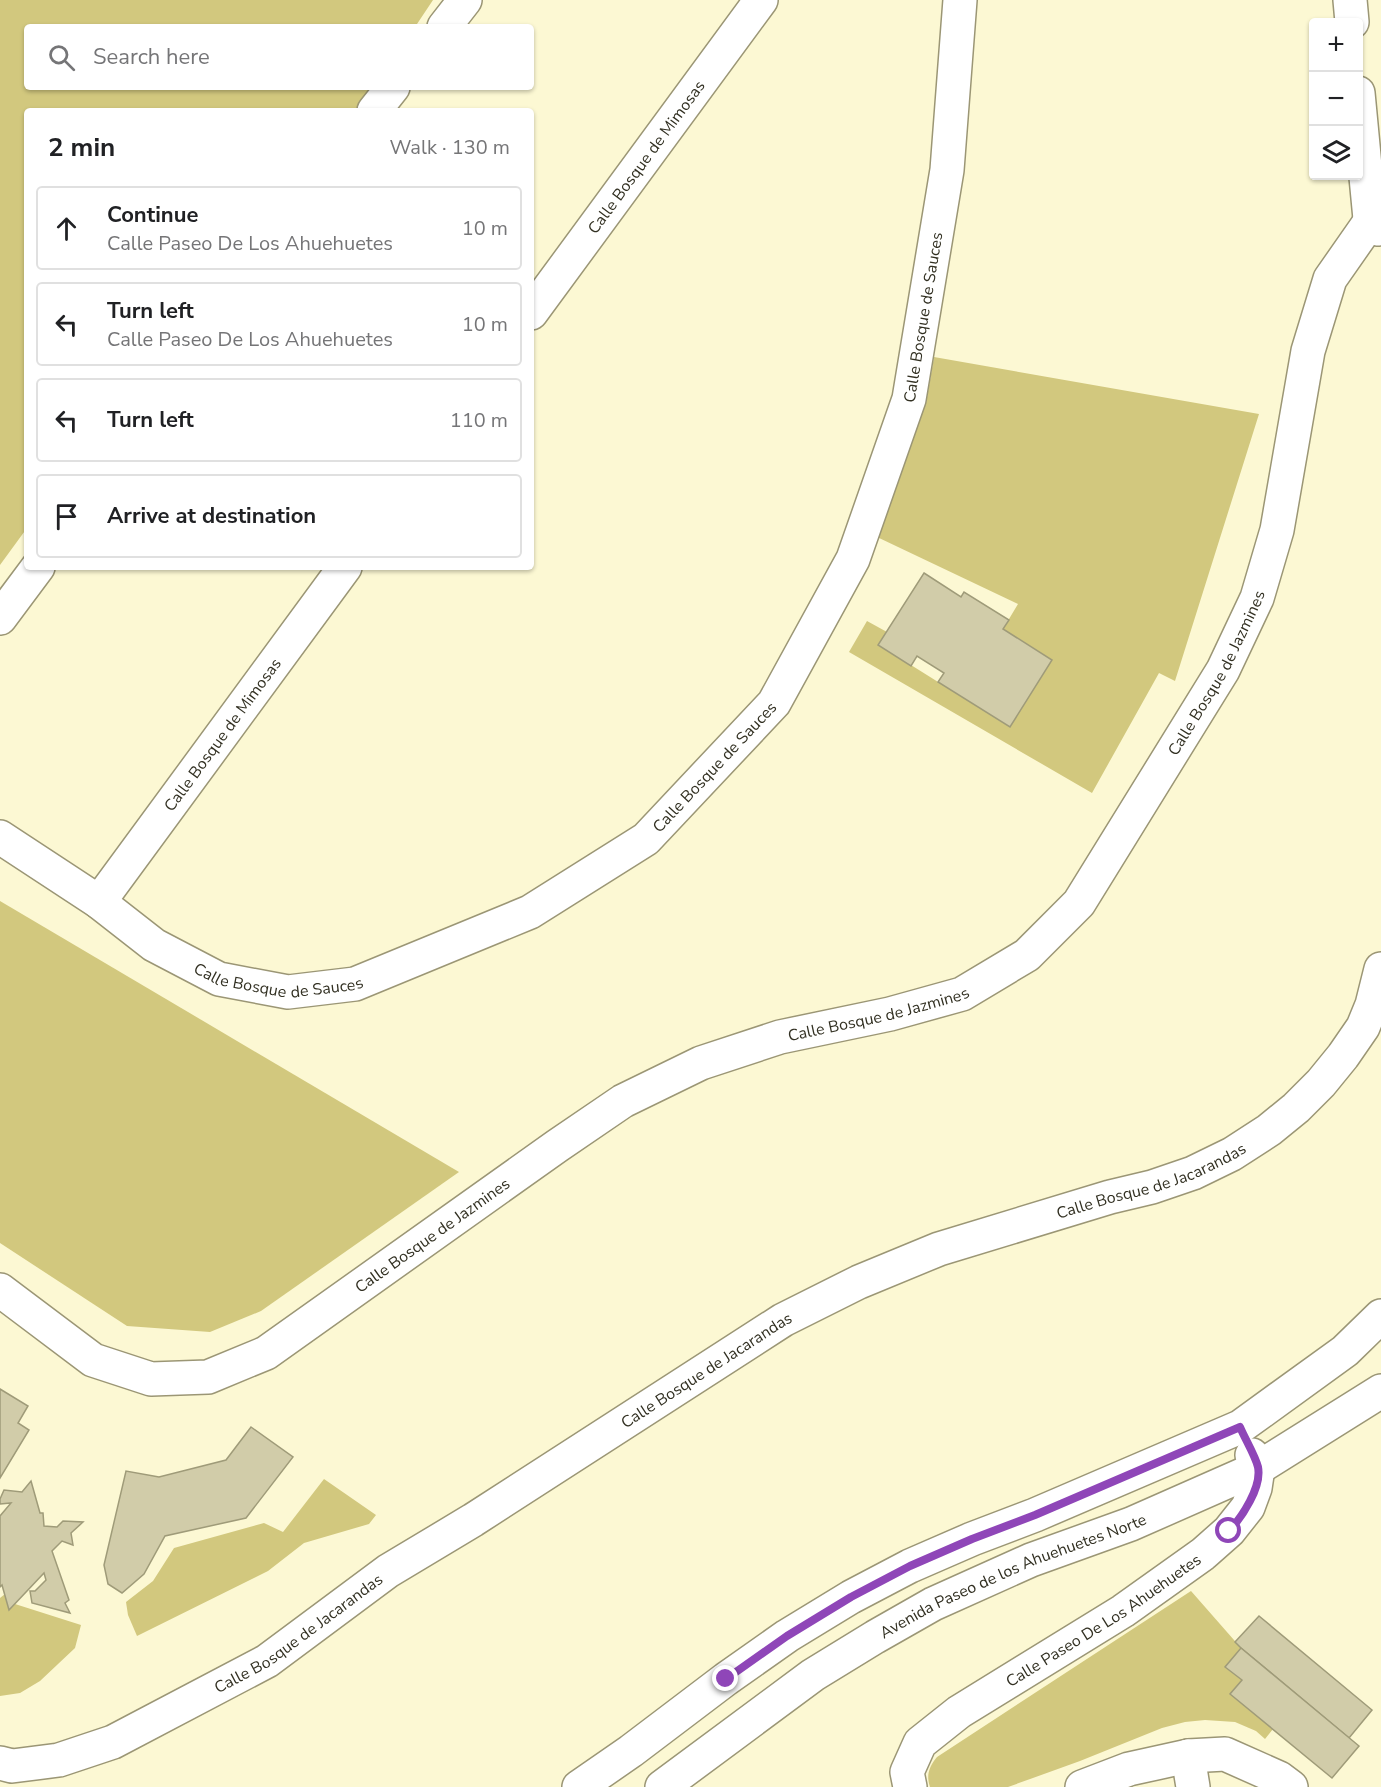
<!DOCTYPE html>
<meta charset="utf-8">
<style>
:root{--surface:#fff;--page:#f2f2f2;--text:#202124;--muted:#757577;--line:#e0e0e0}
body{margin:0;font-family:"Nunito Sans",sans-serif;background:var(--page);color:var(--text)}
.controls{position:absolute;right:18px;top:18px;display:grid;overflow:hidden;border-radius:6px;box-shadow:0 2px 4px #0004}
.controls button{width:54px;height:54px;display:grid;place-items:center;padding:0;border:0;border-bottom:2px solid var(--line);background:var(--surface);color:var(--text);font:30px sans-serif}
.stop{position:absolute;width:18px;height:18px;margin:-14px;border:4px solid #8f46b8;border-radius:50%;background:#fff}
.stop.end{background:#8f46b8;border-color:#fff;box-shadow:0 2px 6px #0008}
.list{margin:0;padding:0;list-style:none}
h2{display:flex;justify-content:space-between;align-items:center;height:78px;margin:0;padding:0 24px;font-size:26px}
h2 small{font-size:20px;font-weight:400;color:var(--muted)}
.list li{display:grid;grid-template-columns:39px 1fr auto;gap:18px;align-items:center;box-sizing:border-box;height:84px;margin:0 12px 12px;padding:0 12px;border:2px solid var(--line);border-radius:6px}
.list b{display:block;font-size:22px;white-space:nowrap}
.list p{margin:0;font-size:20px;white-space:nowrap;color:var(--muted)}
.list em{font-size:20px;font-style:normal;color:var(--muted)}
.icon{flex:none;width:33px;height:33px;fill:none;stroke:currentColor;stroke-width:2;stroke-linecap:round;stroke-linejoin:round}
.map{position:relative;flex:none;width:1381px;height:1787px;overflow:hidden}
.search{position:absolute;background:var(--surface);box-shadow:0 2px 4px #0004;left:24px;top:24px;width:510px;height:66px;display:flex;align-items:center;gap:15px;box-sizing:border-box;padding:0 21px;border-radius:6px;color:var(--muted);font-size:22px}
.panel{position:absolute;background:var(--surface);box-shadow:0 2px 4px #0004;left:24px;top:108px;width:510px;height:462px;border-radius:6px}
.map>svg:first-child{display:block}
</style>
<div class="map">
<svg width="1381" height="1787" viewBox="0 0 1381 1787">
<rect width="100%" height="100%" fill="#fcf8d3"/>
<!-- green -->
<g fill="#d2c87e">
<path d="M 0,0 L 433,0 L 415,27 L 27,27 L 27,87 L 374,87 L 355,111 L 27,111 L 27,528 L 0,565 Z"/>
<path d="M 934,357 L 1259,414 L 1175,681 L 1159,673 L 1092,793 L 849,652 L 867,621 L 887,632 L 879,645 L 1010,727 L 1052,660 L 1003,629 L 1018,604 L 877,537 L 926,403 Z"/>
<path d="M 0,901 L 459,1172 L 261,1311 L 210,1332 L 127,1326 L 0,1243 Z"/>
<path d="M 324,1479 L 376,1515 L 369,1524 L 304,1543 L 268,1571 L 137,1636 L 128,1615 L 126,1602 L 153,1581 L 174,1548 L 264,1523 L 283,1532 Z"/>
<path d="M 1191,1591 L 1241,1648 L 1226,1667 L 1242,1680 L 1273,1729 L 1265,1739 L 1256,1731 L 1235,1722 L 1205,1720 L 1185,1722 L 1162,1728 L 1080,1761 L 1008,1787 L 930,1787 C 926,1775 929,1767 937,1757 Z"/>
<path d="M 5,1594 L 9,1610 L 15,1604 L 81,1625 L 75,1648 L 40,1681 L 20,1693 L 0,1696 L 0,1598 Z"/>
</g>
<!-- building -->
<g fill="#d1cca9" stroke="#9f9b79" stroke-width="1.5">
<path d="M 924,573 L 961,597 L 964,592 L 1009,620 L 1003,629 L 1052,660 L 1010,727 L 938,682 L 944,673 L 917,656 L 911,666 L 878,645 Z"/>
<path d="M 0,1389 L 28,1406 L 18,1423 L 29,1430 L 0,1478 Z"/>
<path d="M 251,1427 L 293,1457 L 246,1518 L 165,1536 L 144,1574 L 122,1593 L 108,1584 L 104,1565 L 126,1471 L 159,1477 L 226,1460 Z"/>
<path d="M 31,1481 L 40,1513 L 43,1513 L 44,1526 L 57,1527 L 63,1521 L 83,1522 L 71,1533 L 73,1545 L 62,1541 L 52,1551 L 69,1600 L 65,1603 L 70,1613 L 32,1603 L 30,1591 L 35,1591 L 46,1580 L 44,1573 L 9,1610 L 2,1585 L 0,1587 L 0,1516 L 11,1503 L 0,1504 L 0,1499 L 4,1490 L 22,1492 Z"/>
<path d="M 1259,1616 L 1372,1710 L 1349,1738 L 1241,1648 L 1235,1642 Z"/>
<path d="M 1241,1648 L 1359,1746 L 1332,1778 L 1230,1694 L 1242,1680 L 1225,1667 Z"/>
</g>
<g fill="none" stroke-linecap="round" stroke-linejoin="round">
<defs>
<g id="minor">
<path d="M 1350,0 L 1352,22"/>
<path d="M 444,27 L 465,0"/>
<path d="M 1358,93 L 1370,219 L 1378,229"/>
<path d="M 374,111 L 393,87"/>
<path id="s1" d="M 531,313 L 761,0"/>
<path d="M 0,618 L 38,567"/>
<path id="s2" d="M 0,837 L 99,902 L 154,945 L 219,979 L 288,992 L 355,984 L 530,912 L 646,839 L 774,703 L 853,559 L 909,399 L 947,170 L 960,0"/>
<path id="s3" d="M 99,902 L 345,567"/>
<path id="s4" d="M 0,1290 L 93,1360 L 151,1379 L 208,1377 L 266,1353 L 557,1146 L 623,1101 L 701,1063 L 780,1037 L 890,1014 L 962,994 L 1027,955 L 1079,903 L 1223,670 L 1257,598 L 1277,530 L 1308,351 L 1330,279 L 1381,206"/>
<path d="M 1188,1756 L 1193,1787"/>
<path id="s5" d="M 0,1763 L 12,1766 L 59,1760 L 113,1742 L 267,1661 L 388,1571 L 473,1520 L 783,1320 L 859,1282 L 939,1249 L 1110,1197 L 1152,1187 L 1193,1173 L 1232,1154 L 1269,1130 L 1296,1108 L 1321,1083 L 1343,1056 L 1363,1027 L 1372,1005 L 1381,969"/>
<path d="M 579,1787 L 631,1751 L 726,1679 L 787,1636 L 851,1597 L 910,1566 L 972,1539 L 1035,1515 L 1240,1427 L 1345,1351 L 1381,1316"/>
<path id="s6" d="M 662,1787 L 813,1675 L 875,1637 L 933,1604 L 1031,1560 L 1131,1524 L 1258,1468 L 1381,1391"/>
<path id="s7" d="M 910,1787 L 907,1772 L 920,1743 L 959,1712 L 1123,1611 L 1203,1554 L 1229,1531 L 1248,1507 L 1255,1488 L 1258,1468 L 1252,1455"/>
<path d="M 1082,1787 L 1129,1769 L 1188,1756 L 1225,1754 L 1279,1778 L 1291,1787"/>
</g>
</defs>
<!-- minor casing -->
<use href="#minor" stroke="#9b9675" stroke-width="36"/>
<!-- minor -->
<use href="#minor" stroke="#fff" stroke-width="33"/>
</g>
<g fill="none" stroke-linecap="round" stroke-linejoin="round">
<!-- route -->
<path stroke="#8f46b8" stroke-width="8" d="M 726,1679 L 787,1636 L 851,1597 L 910,1566 L 972,1539 L 1035,1515 L 1240,1427 C 1245,1439 1255,1455 1258,1467 C 1262,1487 1242,1517 1229,1531"/>
</g>
<g text-anchor="middle" stroke-width="4.5" stroke-linejoin="round" paint-order="stroke">
<!-- street labels -->
<g font-size="16" fill="#323022" stroke="#fff">
<text dy="6" stroke="none"><textPath href="#s1" startOffset="194">Calle Bosque de Mimosas</textPath></text>
<text dy="6" stroke="none"><textPath href="#s2" startOffset="1329">Calle Bosque de Sauces</textPath></text>
<text dy="6" stroke="none"><textPath href="#s4" startOffset="1509">Calle Bosque de Jazmines</textPath></text>
<text dy="6" stroke="none"><textPath href="#s3" startOffset="208">Calle Bosque de Mimosas</textPath></text>
<text dy="6" stroke="none"><textPath href="#s2" startOffset="825">Calle Bosque de Sauces</textPath></text>
<text dy="6" stroke="none"><textPath href="#s2" startOffset="321">Calle Bosque de Sauces</textPath></text>
<text dy="6" stroke="none"><textPath href="#s4" startOffset="1005">Calle Bosque de Jazmines</textPath></text>
<text dy="6" stroke="none"><textPath href="#s5" startOffset="1304">Calle Bosque de Jacarandas</textPath></text>
<text dy="6" stroke="none"><textPath href="#s4" startOffset="501">Calle Bosque de Jazmines</textPath></text>
<text dy="6" stroke="none"><textPath href="#s5" startOffset="818">Calle Bosque de Jacarandas</textPath></text>
<text dy="6" stroke="none"><textPath href="#s6" startOffset="412">Avenida Paseo de los Ahuehuetes Norte</textPath></text>
<text dy="6" stroke="none"><textPath href="#s7" startOffset="268">Calle Paseo De Los Ahuehuetes</textPath></text>
<text dy="6" stroke="none"><textPath href="#s5" startOffset="332">Calle Bosque de Jacarandas</textPath></text>
</g>
</g>
</svg>
<div class="controls">
<button>+</button>
<button>−</button>
<button><svg class="icon" aria-label="layers" viewBox="0 0 24 24"><path d="M12 4l9 5-9 5-9-5zM3 14l9 5 9-5"/></svg></button>
</div>
<div class="stop" style="left:1229px;top:1531px"></div>
<div class="stop end" style="left:726px;top:1679px"></div>
<div class="search"><svg class="icon" aria-label="search" viewBox="0 0 24 24"><circle cx="10" cy="10" r="6"/><path d="M15 15l6 6"/></svg>Search here</div>
<section class="panel">
<h2>2 min<small>Walk · 130 m</small></h2>
<ul class="list">
<li><svg class="icon" aria-label="ahead" viewBox="0 0 24 24"><path d="M12 20V5M6 11l6-6 6 6"/></svg><div><b>Continue</b><p>Calle Paseo De Los Ahuehuetes</p></div><em>10 m</em></li>
<li><svg class="icon" aria-label="left" viewBox="0 0 24 24"><path d="M17 20v-9H6M10 6l-5 5 5 5"/></svg><div><b>Turn left</b><p>Calle Paseo De Los Ahuehuetes</p></div><em>10 m</em></li>
<li><svg class="icon" aria-label="left" viewBox="0 0 24 24"><path d="M17 20v-9H6M10 6l-5 5 5 5"/></svg><div><b>Turn left</b></div><em>110 m</em></li>
<li><svg class="icon" aria-label="arrive" viewBox="0 0 24 24"><path d="M6 21V4h12l-3 4 3 4H6"/></svg><div><b>Arrive at destination</b></div></li>
</ul>
</section>
</div>
